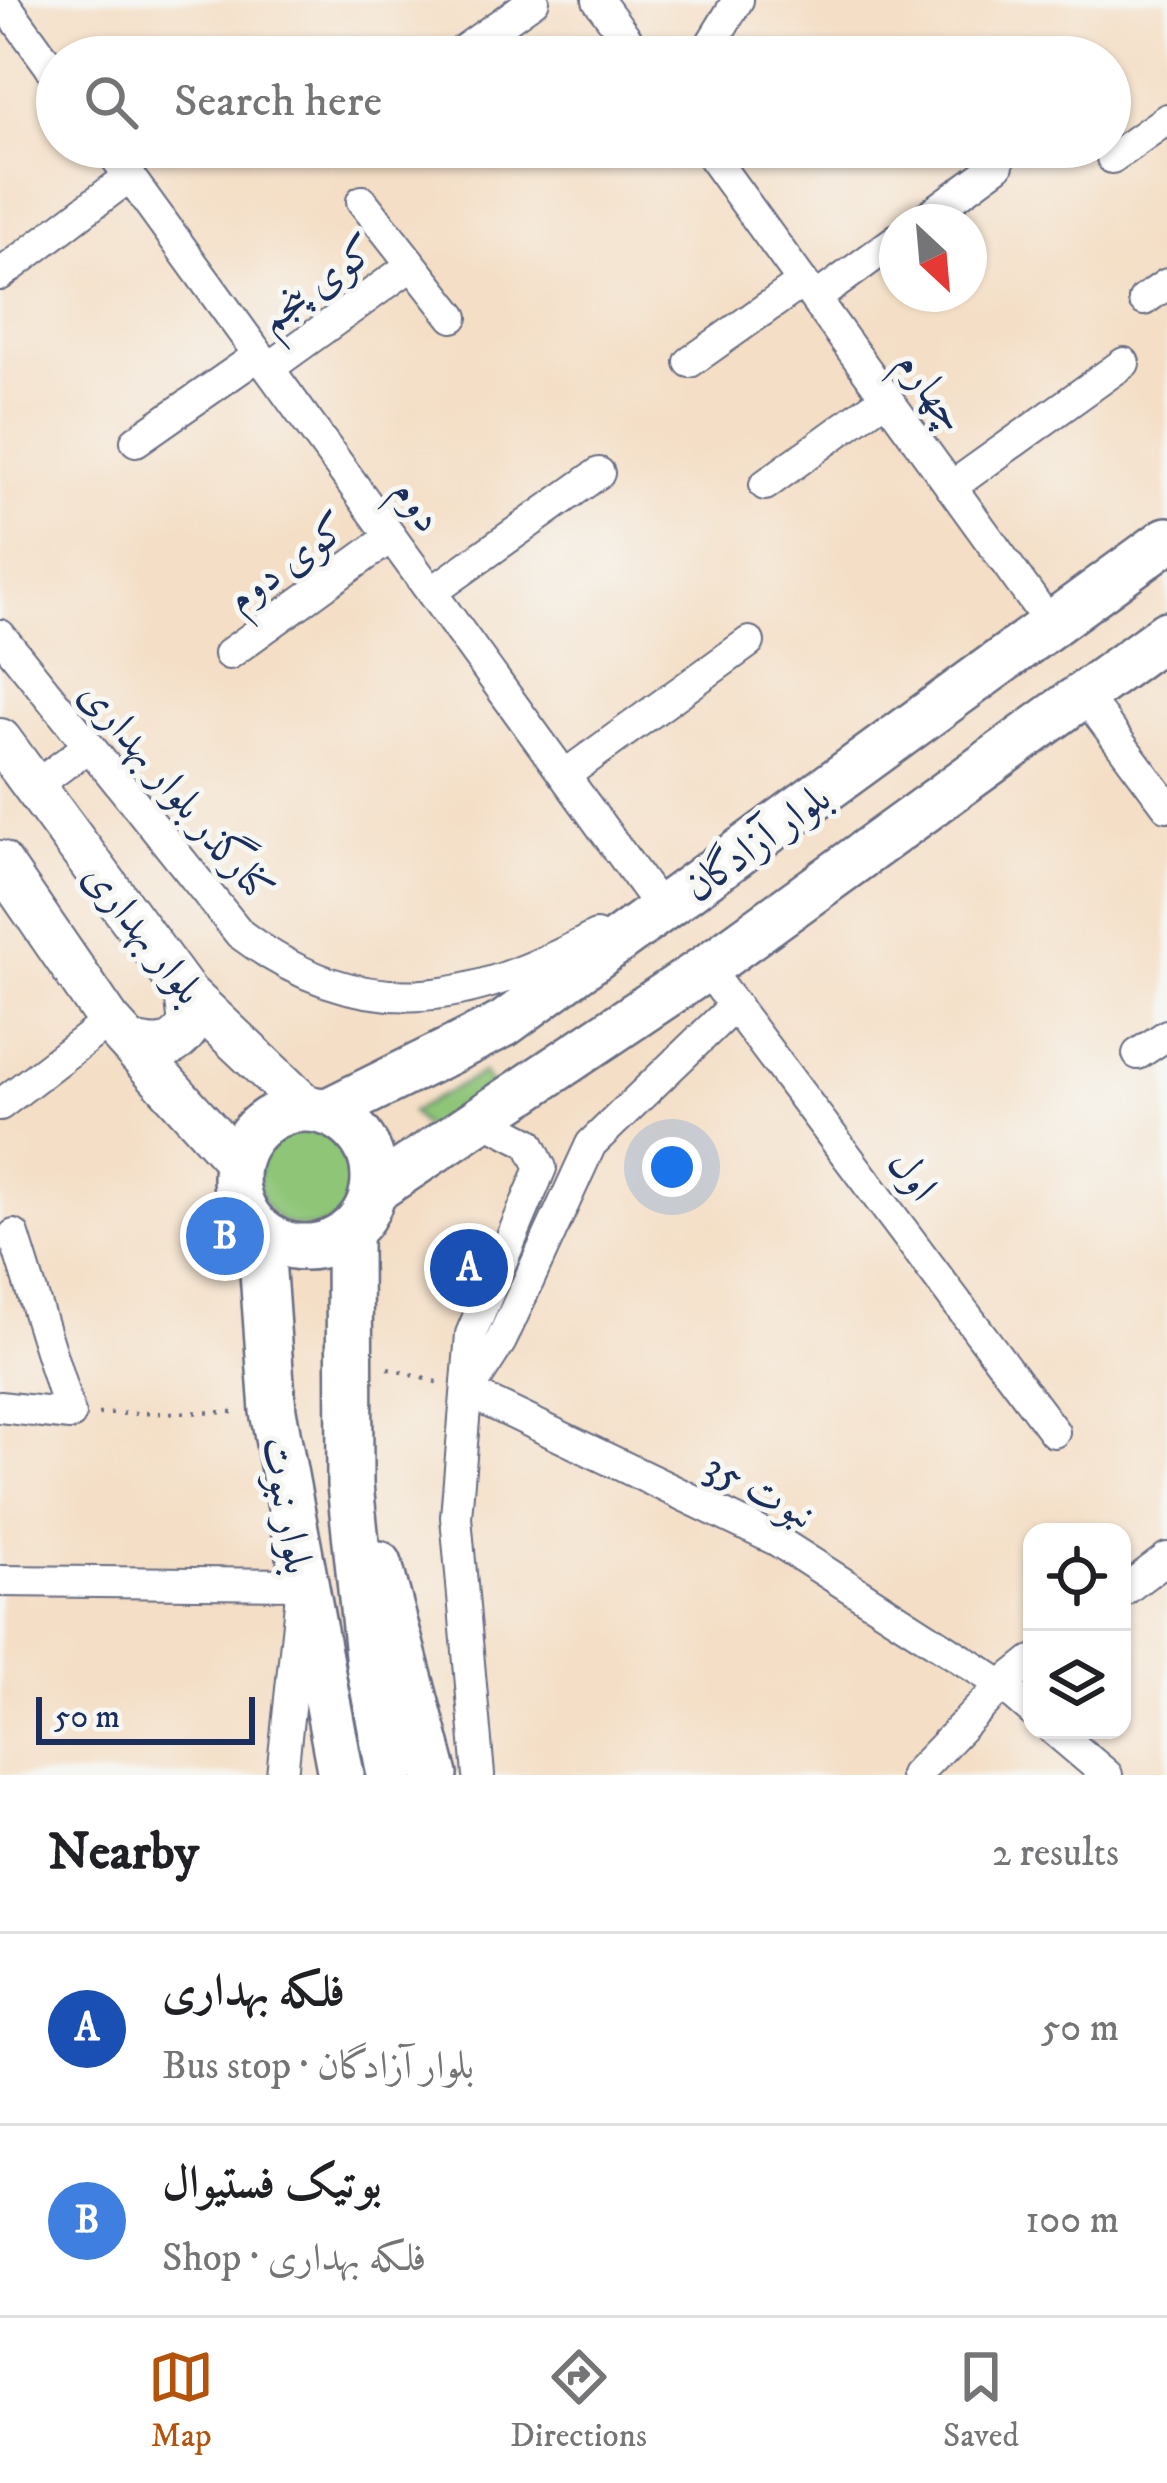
<!DOCTYPE html>
<meta charset="utf-8">
<style>
:root{--surface:#fff;--page:#f2f2f2;--text:#202124;--muted:#757577;--line:#e0e0e0;--accent:#b45309}
body{margin:0;font-family:"IM FELL DW Pica",Amiri,serif;background:var(--page);color:var(--text)}
.controls{position:absolute;right:36px;bottom:36px;display:grid;overflow:hidden;border-radius:24px;box-shadow:0 3px 9px #0004}
.controls button{width:108px;height:108px;display:grid;place-items:center;padding:0;border:0;border-bottom:3px solid var(--line);background:var(--surface);color:var(--text);font:60px sans-serif}
.compass{position:absolute;left:879px;top:204px;width:108px;height:108px;border-radius:50%;background:var(--surface);box-shadow:0 3px 9px #0004;rotate:154deg}
.scale{position:absolute;left:36px;bottom:30px;width:219px;box-sizing:border-box;padding-left:12px;border:6px solid #1b2f5e;border-top:0;font-size:33px;line-height:42px;white-space:nowrap;color:#1b2f5e;-webkit-text-stroke:9px #f6f6f2;paint-order:stroke}
.you{position:absolute;left:672px;top:1167px;width:42px;height:42px;margin:-30px;border:9px solid #fff;border-radius:50%;background:#1a73e8;box-shadow:0 0 0 18px #1a73e833}
.badge{display:grid;place-items:center;width:78px;height:78px;border-radius:50%;background:var(--accent);color:#fff;font-size:39px;font-weight:700}
.pin{position:absolute;translate:-50% -50%;border:6px solid #fff;box-shadow:0 3px 12px #0006}
.list{margin:0;padding:0;list-style:none}
h2{display:flex;justify-content:space-between;align-items:center;height:156px;margin:0;padding:0 48px;font-size:51px}
h2 small{font-size:39px;font-weight:400;color:var(--muted)}
.list li{display:grid;grid-template-columns:78px 1fr auto;gap:36px;align-items:center;box-sizing:border-box;height:192px;padding:0 48px;border-top:3px solid var(--line)}
.list b{display:block;font-size:45px;white-space:nowrap}
.list p{margin:0;font-size:39px;white-space:nowrap;color:var(--muted)}
.list em{font-size:39px;font-style:normal;color:var(--muted)}
.icon{flex:none;width:66px;height:66px;fill:none;stroke:currentColor;stroke-width:2;stroke-linecap:round;stroke-linejoin:round}
.map{position:relative;flex:none;width:1167px;height:1775px;overflow:hidden}
.search{position:absolute;background:var(--surface);box-shadow:0 3px 9px #0004;left:36px;right:36px;top:36px;height:132px;display:flex;align-items:center;gap:30px;box-sizing:border-box;padding:0 42px;border-radius:66px;color:var(--muted);font-size:45px}
.sheet{height:540px;background:var(--surface)}
nav{display:flex;justify-content:space-around;align-items:center;box-sizing:border-box;height:168px;border-top:3px solid var(--line);background:var(--surface);font-size:33px;color:var(--muted)}
nav a{display:grid;justify-items:center;gap:6px}
nav .on{color:var(--accent)}
.map>svg:first-child{display:block}
</style>
<div class="map">
<svg width="1167" height="1775" viewBox="0 0 1167 1775">
<rect width="100%" height="100%" fill="#f6f6f2"/>
<filter id="ink" filterUnits="userSpaceOnUse"><feTurbulence type="fractalNoise" baseFrequency=".00833" numOctaves="2"/><feDisplacementMap in="SourceGraphic" scale="24" xChannelSelector="R" yChannelSelector="G"/><feConvolveMatrix kernelMatrix="1 2 1 2 8 2 1 2 1" color-interpolation-filters="sRGB"/></filter>
<filter id="wash" filterUnits="userSpaceOnUse"><feTurbulence type="fractalNoise" baseFrequency=".004" numOctaves="4" result="noise"/><feDisplacementMap in="SourceGraphic" scale="48" xChannelSelector="R" yChannelSelector="G"/><feGaussianBlur stdDeviation="2.7" result="paint"/><feColorMatrix in="noise" values="0 0 0 0 0 0 0 0 0 0 0 0 0 0 0 0 0 1.4 0 .05"/><feComposite in="paint" operator="in"/></filter>
<g filter="url(#wash)">
<rect width="100%" height="100%" fill="#f4dec5"/>
<!-- green -->
<g fill="#8ec577" stroke="#547a6a" stroke-width="3">
<path d="M 483,1073 L 491,1085 L 429,1132 L 411,1112 Z"/>
<circle cx="307" cy="1179" r="49"/>
</g>
</g>
<g filter="url(#ink)">
<g fill="none" stroke-linecap="round" stroke-linejoin="round">
<defs>
<g id="minor">
<path d="M 2,0 L 57,76"/>
<path d="M 598,0 L 640,57"/>
<path d="M 454,57 L 534,0"/>
<path d="M 703,57 L 738,0"/>
<path d="M 108,147 L 662,910"/>
<path d="M 705,147 L 1051,625"/>
<path d="M 1112,158 L 1167,119"/>
<path d="M 362,201 L 453,317"/>
<path d="M 920,222 L 998,165"/>
<path d="M 0,275 L 130,176"/>
<path d="M 815,299 L 897,239"/>
<path d="M 1144,300 L 1167,284"/>
<path d="M 690,362 L 803,282"/>
<path d="M 269,368 L 412,265"/>
<path d="M 136,441 L 259,355"/>
<path d="M 765,485 L 886,397"/>
<path d="M 951,487 L 1124,363"/>
<path d="M 432,592 L 599,473"/>
<path d="M 0,635 L 240,934 C 363,1026 468,1005 596,936"/>
<path d="M 229,654 L 391,537"/>
<path d="M 1084,695 L 1167,806"/>
<path d="M 565,775 L 749,642"/>
<path d="M 34,787 L 86,748"/>
<path d="M 706,968 L 1054,1432"/>
<path d="M 1138,1054 L 1167,1035"/>
<path d="M 0,1105 L 109,1021"/>
<path d="M 468,1392 L 776,1540 L 1002,1685 L 1032,1711"/>
<path d="M 468,1392 L 501,1341 L 591,1144 L 735,1005"/>
<path d="M 0,1407 L 70,1415 L 14,1235"/>
<path d="M 0,1581 L 302,1584 L 282,1775"/>
<path d="M 1122,1592 L 1167,1558"/>
<path d="M 1054,1730 L 1107,1775"/>
<path d="M 479,1775 L 456,1517 L 471,1334 L 541,1168 L 529,1143 L 482,1119"/>
<path d="M 915,1775 L 1002,1685 L 1032,1661"/>
</g>
<g id="secondary">
<path d="M 0,740 L 186,993 L 308,1109"/>
<path d="M 0,862 L 109,1021 L 237,1162"/>
<path d="M 133,1044 C 160,1051 174,1049 190,1025 L 186,993"/>
</g>
<g id="primary">
<circle cx="305" cy="1178" r="69"/>
<path d="M 326,1112 L 504,1024 L 1167,540"/>
<path d="M 373,1191 L 706,968 L 1167,634"/>
<path d="M 260,1231 L 273,1411 L 341,1775"/>
<path d="M 349,1231 L 350,1485 L 369,1665 L 390,1775"/>
<path d="M 379,1564 L 435,1775"/>
</g>
</defs>
<!-- minor casing -->
<use href="#minor" stroke="#676c82" stroke-width="34"/>
<!-- secondary casing -->
<use href="#secondary" stroke="#676c82" stroke-width="46"/>
<!-- primary casing -->
<use href="#primary" stroke="#676c82" stroke-width="50"/>
<!-- path -->
<g stroke="#676c82" stroke-width="4.5" stroke-dasharray="3 9" stroke-linecap="butt">
<path d="M 388,1368 L 440,1383"/>
<path d="M 98,1414 L 237,1412"/>
</g>
<!-- minor -->
<use href="#minor" stroke="#fff" stroke-width="30"/>
<!-- secondary -->
<use href="#secondary" stroke="#fff" stroke-width="42"/>
<!-- primary -->
<use href="#primary" stroke="#fff" stroke-width="45"/>
</g>
</g>
<g text-anchor="middle" stroke-width="10" stroke-linejoin="round" paint-order="stroke">
<!-- street labels -->
<g font-size="42" fill="#1b2f5e" stroke="#f6f6f2">
<text transform="translate(316 282) rotate(-36)" y="15">کوی پنجم</text>
<text transform="translate(933 390) rotate(54)" y="15">چهارم</text>
<text transform="translate(419 504) rotate(54)" y="15">دوم</text>
<text transform="translate(286 561) rotate(-36)" y="15">کوی دوم</text>
<text transform="translate(178 790) rotate(50)" y="15">کنارگذر بلوار بهداری</text>
<text transform="translate(756 841) rotate(-36)" y="15">بلوار آزادگان</text>
<text transform="translate(145 932) rotate(52)" y="15">بلوار بهداری</text>
<text transform="translate(914 1174) rotate(53)" y="15">اول</text>
<text transform="translate(761 1489) rotate(28)" y="15">نبوت 35</text>
<text transform="translate(289 1505) rotate(80)" y="15">بلوار نبوت</text>
</g>
</g>
</svg>
<div class="controls">
<button><svg class="icon" aria-label="locate" viewBox="0 0 24 24"><circle cx="12" cy="12" r="6"/><path d="M12 2v4M12 18v4M2 12h4M18 12h4"/></svg></button>
<button><svg class="icon" aria-label="layers" viewBox="0 0 24 24"><path d="M12 4l9 5-9 5-9-5zM3 14l9 5 9-5"/></svg></button>
</div>
<svg class="compass" viewBox="-18 -18 36 36"><path d="M0-13l5 13h-10z" fill="#e53935"/><path d="M0 13l5-13h-10z" fill="#757577"/></svg>
<div class="scale">50 m</div>
<div class="you"></div>
<div class="pin badge" style="left:469px;top:1268px;background:#1a4fb4">A</div>
<div class="pin badge" style="left:225px;top:1236px;background:#3f7fe0">B</div>
<div class="search"><svg class="icon" aria-label="search" viewBox="0 0 24 24"><circle cx="10" cy="10" r="6"/><path d="M15 15l6 6"/></svg>Search here</div>
</div>
<section class="sheet">
<h2>Nearby<small>2 results</small></h2>
<ul class="list">
<li><span class="badge" style="background:#1a4fb4">A</span><div><b>فلکه بهداری</b><p>Bus stop · بلوار آزادگان</p></div><em>50 m</em></li>
<li><span class="badge" style="background:#3f7fe0">B</span><div><b>بوتیک فستیوال</b><p>Shop · فلکه بهداری</p></div><em>100 m</em></li>
</ul>
</section>
<nav>
<a class="on"><svg class="icon" aria-label="map" viewBox="0 0 24 24"><path d="M3 6l6-2 6 2 6-2v14l-6 2-6-2-6 2zM9 4v14M15 6v14"/></svg>Map</a>
<a><svg class="icon" aria-label="directions" viewBox="0 0 24 24"><path d="M12 3l9 9-9 9-9-9zM9 14v-3h6M13 9l2 2-2 2"/></svg>Directions</a>
<a><svg class="icon" aria-label="saved" viewBox="0 0 24 24"><path d="M7 4h10v16l-5-4-5 4z"/></svg>Saved</a>
</nav>
